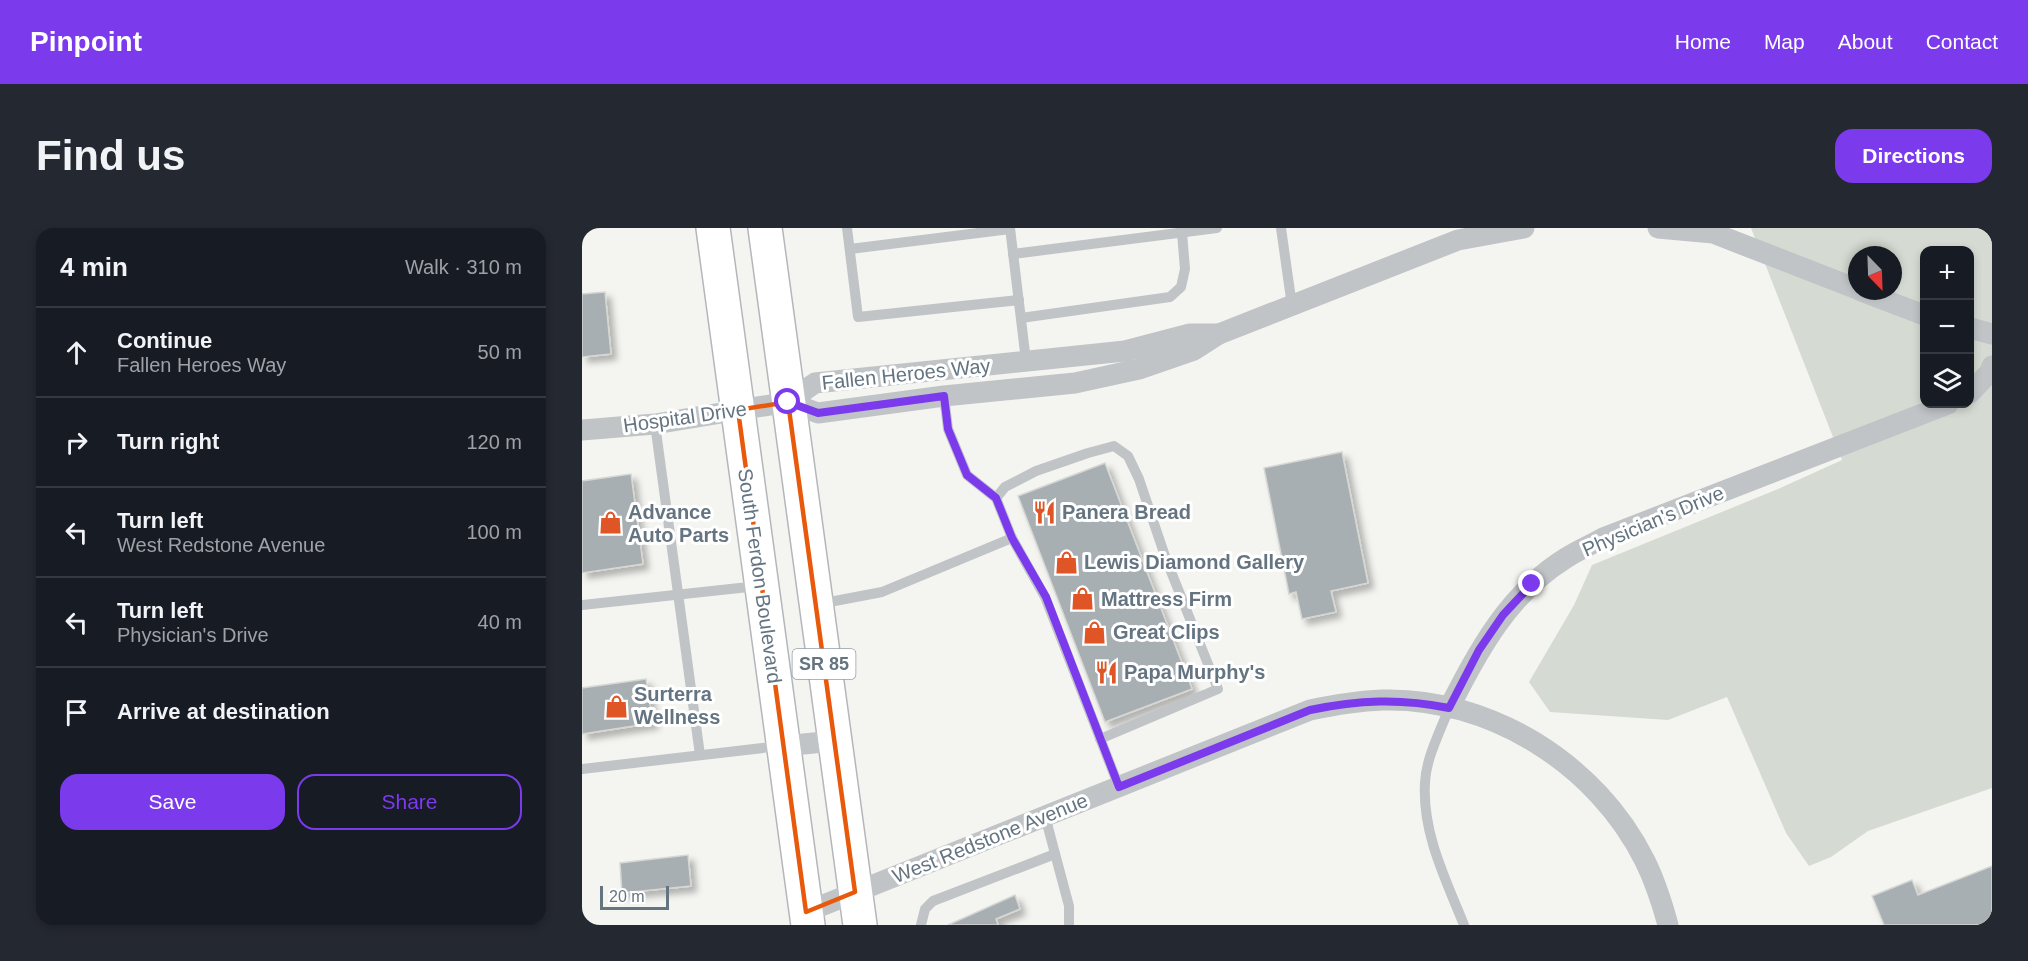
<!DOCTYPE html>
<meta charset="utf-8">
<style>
:root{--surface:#171b24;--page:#242831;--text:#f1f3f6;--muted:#9ea1a6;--line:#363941;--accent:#7c3aed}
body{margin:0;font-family:Arial,sans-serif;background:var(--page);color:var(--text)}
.controls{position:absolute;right:18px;top:18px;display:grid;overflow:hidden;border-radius:12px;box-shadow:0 3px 9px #0003}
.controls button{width:54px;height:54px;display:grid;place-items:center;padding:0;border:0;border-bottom:2px solid var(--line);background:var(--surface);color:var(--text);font:30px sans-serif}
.compass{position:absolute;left:1266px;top:18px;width:54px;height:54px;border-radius:50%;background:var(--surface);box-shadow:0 3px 9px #0003;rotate:157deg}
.scale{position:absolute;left:18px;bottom:15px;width:69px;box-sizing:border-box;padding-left:6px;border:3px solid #647481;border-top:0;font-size:16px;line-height:21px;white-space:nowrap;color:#647481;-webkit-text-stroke:4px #fff;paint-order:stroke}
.stop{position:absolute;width:18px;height:18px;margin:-14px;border:4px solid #7c3aed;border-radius:50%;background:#fff}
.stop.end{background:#7c3aed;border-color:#fff;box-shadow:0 2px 6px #0008}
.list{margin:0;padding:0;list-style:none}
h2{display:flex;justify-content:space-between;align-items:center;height:78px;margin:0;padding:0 24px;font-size:26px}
h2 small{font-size:20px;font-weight:400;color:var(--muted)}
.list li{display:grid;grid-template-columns:39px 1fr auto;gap:18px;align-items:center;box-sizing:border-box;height:90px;padding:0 24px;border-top:2px solid var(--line)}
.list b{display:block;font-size:22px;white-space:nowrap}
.list p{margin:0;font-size:20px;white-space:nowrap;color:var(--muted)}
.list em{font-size:20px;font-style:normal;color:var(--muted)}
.actions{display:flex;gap:12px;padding:18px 24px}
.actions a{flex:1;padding:14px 0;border:2px solid var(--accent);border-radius:18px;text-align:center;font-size:21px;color:var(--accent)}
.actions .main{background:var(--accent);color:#fff}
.icon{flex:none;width:33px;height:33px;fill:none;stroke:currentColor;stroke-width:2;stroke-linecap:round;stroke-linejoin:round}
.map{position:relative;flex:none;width:1410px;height:697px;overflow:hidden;border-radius:18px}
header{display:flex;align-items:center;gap:36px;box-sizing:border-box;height:84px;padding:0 30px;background:var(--accent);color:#fff}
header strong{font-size:28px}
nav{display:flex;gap:33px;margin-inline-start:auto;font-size:21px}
.intro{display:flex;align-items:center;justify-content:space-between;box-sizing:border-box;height:144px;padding:0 36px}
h1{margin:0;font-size:42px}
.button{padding:15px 27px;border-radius:18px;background:var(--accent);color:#fff;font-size:21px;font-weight:700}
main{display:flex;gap:36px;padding:0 36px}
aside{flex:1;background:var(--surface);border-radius:18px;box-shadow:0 3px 9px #0003}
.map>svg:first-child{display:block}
</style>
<header>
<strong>Pinpoint</strong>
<nav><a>Home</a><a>Map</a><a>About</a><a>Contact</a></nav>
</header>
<div class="intro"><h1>Find us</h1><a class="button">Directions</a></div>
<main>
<aside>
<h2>4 min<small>Walk · 310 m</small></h2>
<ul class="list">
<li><svg class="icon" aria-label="ahead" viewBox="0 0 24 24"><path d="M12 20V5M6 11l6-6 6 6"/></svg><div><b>Continue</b><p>Fallen Heroes Way</p></div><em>50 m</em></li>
<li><svg class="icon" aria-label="right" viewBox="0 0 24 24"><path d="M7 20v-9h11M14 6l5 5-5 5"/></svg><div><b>Turn right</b></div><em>120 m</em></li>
<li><svg class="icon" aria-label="left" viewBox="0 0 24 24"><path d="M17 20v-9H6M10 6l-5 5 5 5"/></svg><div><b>Turn left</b><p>West Redstone Avenue</p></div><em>100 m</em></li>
<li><svg class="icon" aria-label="left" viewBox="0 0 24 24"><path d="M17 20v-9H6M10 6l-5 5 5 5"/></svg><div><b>Turn left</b><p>Physician's Drive</p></div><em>40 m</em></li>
<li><svg class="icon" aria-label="arrive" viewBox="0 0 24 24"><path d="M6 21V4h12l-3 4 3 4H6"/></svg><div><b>Arrive at destination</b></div></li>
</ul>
<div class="actions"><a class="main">Save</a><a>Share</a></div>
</aside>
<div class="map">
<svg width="1410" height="697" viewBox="0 0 1410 697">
<defs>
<filter id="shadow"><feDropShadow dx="5.5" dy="5.5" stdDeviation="3" flood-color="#0004"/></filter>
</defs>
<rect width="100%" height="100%" fill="#f4f5f1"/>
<!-- green -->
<path fill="#d5dbd2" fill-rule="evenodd" d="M 1169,0 L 1410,0 L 1410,560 L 1286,603 L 1249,629 L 1227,638 L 1204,605 L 1145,469 L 1086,492 L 968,484 L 947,454 L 992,377 L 1010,337 L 1196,261 L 1260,232 ZM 1342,22 L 1388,22 L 1388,176 L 1342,176 ZM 1275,27 L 1311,27 L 1311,63 L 1275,63 Z"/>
<!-- building -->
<g fill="#a7afb3" stroke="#d6d6d3" stroke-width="1.5" filter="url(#shadow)">
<path d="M 23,64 L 29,126 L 0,129 L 0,66 Z"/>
<path d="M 760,224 L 786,355 L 749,363 L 754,384 L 720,391 L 714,364 L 707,366 L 682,240 Z"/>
<path d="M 523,235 L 610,461 L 523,494 L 436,268 Z"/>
<path d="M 49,246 L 61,336 L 0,345 L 0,253 Z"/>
<path d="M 64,451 L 71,495 L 0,506 L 0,460 Z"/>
<path d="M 106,627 L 109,658 L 40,665 L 38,635 Z"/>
<path d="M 1410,638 L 1410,697 L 1302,697 L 1290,668 L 1330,652 L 1336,667 Z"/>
<path d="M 433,667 L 438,681 L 414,691 L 416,697 L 366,697 Z"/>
</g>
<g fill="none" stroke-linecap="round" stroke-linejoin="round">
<defs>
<g id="primary">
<path d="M 131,0 L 226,697"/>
<path d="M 183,0 L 278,697"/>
</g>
</defs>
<!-- primary casing -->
<use href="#primary" stroke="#b3b7bb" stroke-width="36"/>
<!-- lane -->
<g stroke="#c0c4c7" stroke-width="10">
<path d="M 265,0 L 276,89 L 437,72"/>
<path d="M 428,0 L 444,133"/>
<path d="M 699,0 L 710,78"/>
<path d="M 268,21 L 428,1"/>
<path d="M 431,26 L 635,0"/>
<path d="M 439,90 L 588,69 L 599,59 L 603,41 L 600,5"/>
<path d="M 362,168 L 366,201 L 385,247 L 414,270 L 430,310"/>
<path d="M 73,196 L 118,527"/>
<path d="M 414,270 L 423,259 L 454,243 L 506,225 L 532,218 L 546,228 L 557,251 L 584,331 L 636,461 L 518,511"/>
<path d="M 237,376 L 300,364 L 430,310 L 463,369 L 537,559"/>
<path d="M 0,377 L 176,358"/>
<path d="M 867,480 C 858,504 844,530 843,555 C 840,605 864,652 882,697"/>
<path d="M 0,541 L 198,518"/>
<path d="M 463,588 L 487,678 L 487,697"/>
<path d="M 339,697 L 343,681 L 351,673 L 473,626"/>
</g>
<!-- street -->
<g stroke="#c0c4c7" stroke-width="21">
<path d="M 1076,0 L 1131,5 L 1275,61"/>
<path d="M 1279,63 L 1342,87"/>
<path d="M 1388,100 L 1410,106"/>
<path d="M 1388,165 L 1408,144 L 1410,138"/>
<path d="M 206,174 L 236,185 L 362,168 L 493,155 L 557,141 L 612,122 L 637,106 L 876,12 L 942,0"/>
<path d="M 0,202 L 73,196 L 206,174 L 233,155 L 543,123 L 608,106 L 637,106"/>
<path d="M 867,480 C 897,422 926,366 984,330 C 996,322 1009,317 1021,310 L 1366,176"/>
<path d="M 201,518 L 252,513"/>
<path d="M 224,684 L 728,482 C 752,477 775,473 800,472 C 908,469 1015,536 1063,633 C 1073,653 1080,675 1086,697"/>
</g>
<!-- primary -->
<use href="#primary" stroke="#fff" stroke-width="33"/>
</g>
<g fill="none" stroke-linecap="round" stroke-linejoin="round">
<!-- route -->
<path stroke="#7c3aed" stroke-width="8" d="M 206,174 L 236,185 L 362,168 L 366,201 L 385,247 L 414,270 L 430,310 L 464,369 L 537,559 L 728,482 C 776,472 818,470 867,480 L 897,422 L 921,387 L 950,356"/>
</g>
<!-- marked area -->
<path fill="none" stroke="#e8590c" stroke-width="4.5" stroke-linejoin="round" d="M 206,174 L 273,664 L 224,684 L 156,182 Z"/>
<!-- icons -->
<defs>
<symbol id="restaurant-bare" viewBox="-9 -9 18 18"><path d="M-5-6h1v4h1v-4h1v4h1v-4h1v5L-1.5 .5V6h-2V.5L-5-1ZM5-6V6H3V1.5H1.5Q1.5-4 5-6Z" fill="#e05525" stroke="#fff" stroke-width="2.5" paint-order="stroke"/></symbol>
<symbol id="shop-bare" viewBox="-9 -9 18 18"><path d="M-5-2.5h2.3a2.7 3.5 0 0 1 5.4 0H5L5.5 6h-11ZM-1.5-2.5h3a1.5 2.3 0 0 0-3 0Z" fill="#e05525" stroke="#fff" stroke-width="2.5" paint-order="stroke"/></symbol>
</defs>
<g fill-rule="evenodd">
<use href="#restaurant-bare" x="446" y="268" width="33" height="33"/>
<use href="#shop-bare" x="12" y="278" width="33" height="33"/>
<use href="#shop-bare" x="468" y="318" width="33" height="33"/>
<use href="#shop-bare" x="484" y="354" width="33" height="33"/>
<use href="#shop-bare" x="496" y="388" width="33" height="33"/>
<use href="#restaurant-bare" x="508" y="428" width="33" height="33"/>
<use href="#shop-bare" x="18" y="462" width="33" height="33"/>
</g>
<g text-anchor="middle" stroke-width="6" stroke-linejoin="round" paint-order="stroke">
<!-- shield labels -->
<rect fill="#fff" stroke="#929ea7" stroke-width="1.5" x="210.5" y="421" width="63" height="30" rx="4.5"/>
<g font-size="18" font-weight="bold" fill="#647481">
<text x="242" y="442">SR 85</text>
</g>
<!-- street labels -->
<g font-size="20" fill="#647481" stroke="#fff">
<text transform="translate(324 146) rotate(-6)" y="7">Fallen Heroes Way</text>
<text transform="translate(103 189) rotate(-8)" y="7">Hospital Drive</text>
<text transform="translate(1071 293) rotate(-23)" y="7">Physician's Drive</text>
<text transform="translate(178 348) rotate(82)" y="7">South Ferdon Boulevard</text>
<text transform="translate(408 610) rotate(-22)" y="7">West Redstone Avenue</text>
</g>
<!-- poi labels -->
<g font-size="20" font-weight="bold" fill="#647481" stroke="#fff" text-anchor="start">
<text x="46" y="291">Advance<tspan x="46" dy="23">Auto Parts</tspan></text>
<text x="480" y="291">Panera Bread</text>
<text x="502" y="341">Lewis Diamond Gallery</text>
<text x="519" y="378">Mattress Firm</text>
<text x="531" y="411">Great Clips</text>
<text x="542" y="451">Papa Murphy's</text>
<text x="52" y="473">Surterra<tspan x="52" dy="23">Wellness</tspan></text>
</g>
</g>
</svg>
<div class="controls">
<button>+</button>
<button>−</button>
<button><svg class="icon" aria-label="layers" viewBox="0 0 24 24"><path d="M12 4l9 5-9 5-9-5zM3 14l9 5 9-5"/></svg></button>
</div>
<svg class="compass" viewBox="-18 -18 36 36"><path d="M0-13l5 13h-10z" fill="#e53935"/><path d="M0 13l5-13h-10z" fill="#9ea1a6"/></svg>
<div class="scale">20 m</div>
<div class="stop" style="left:206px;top:174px"></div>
<div class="stop end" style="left:950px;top:356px"></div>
</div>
</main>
